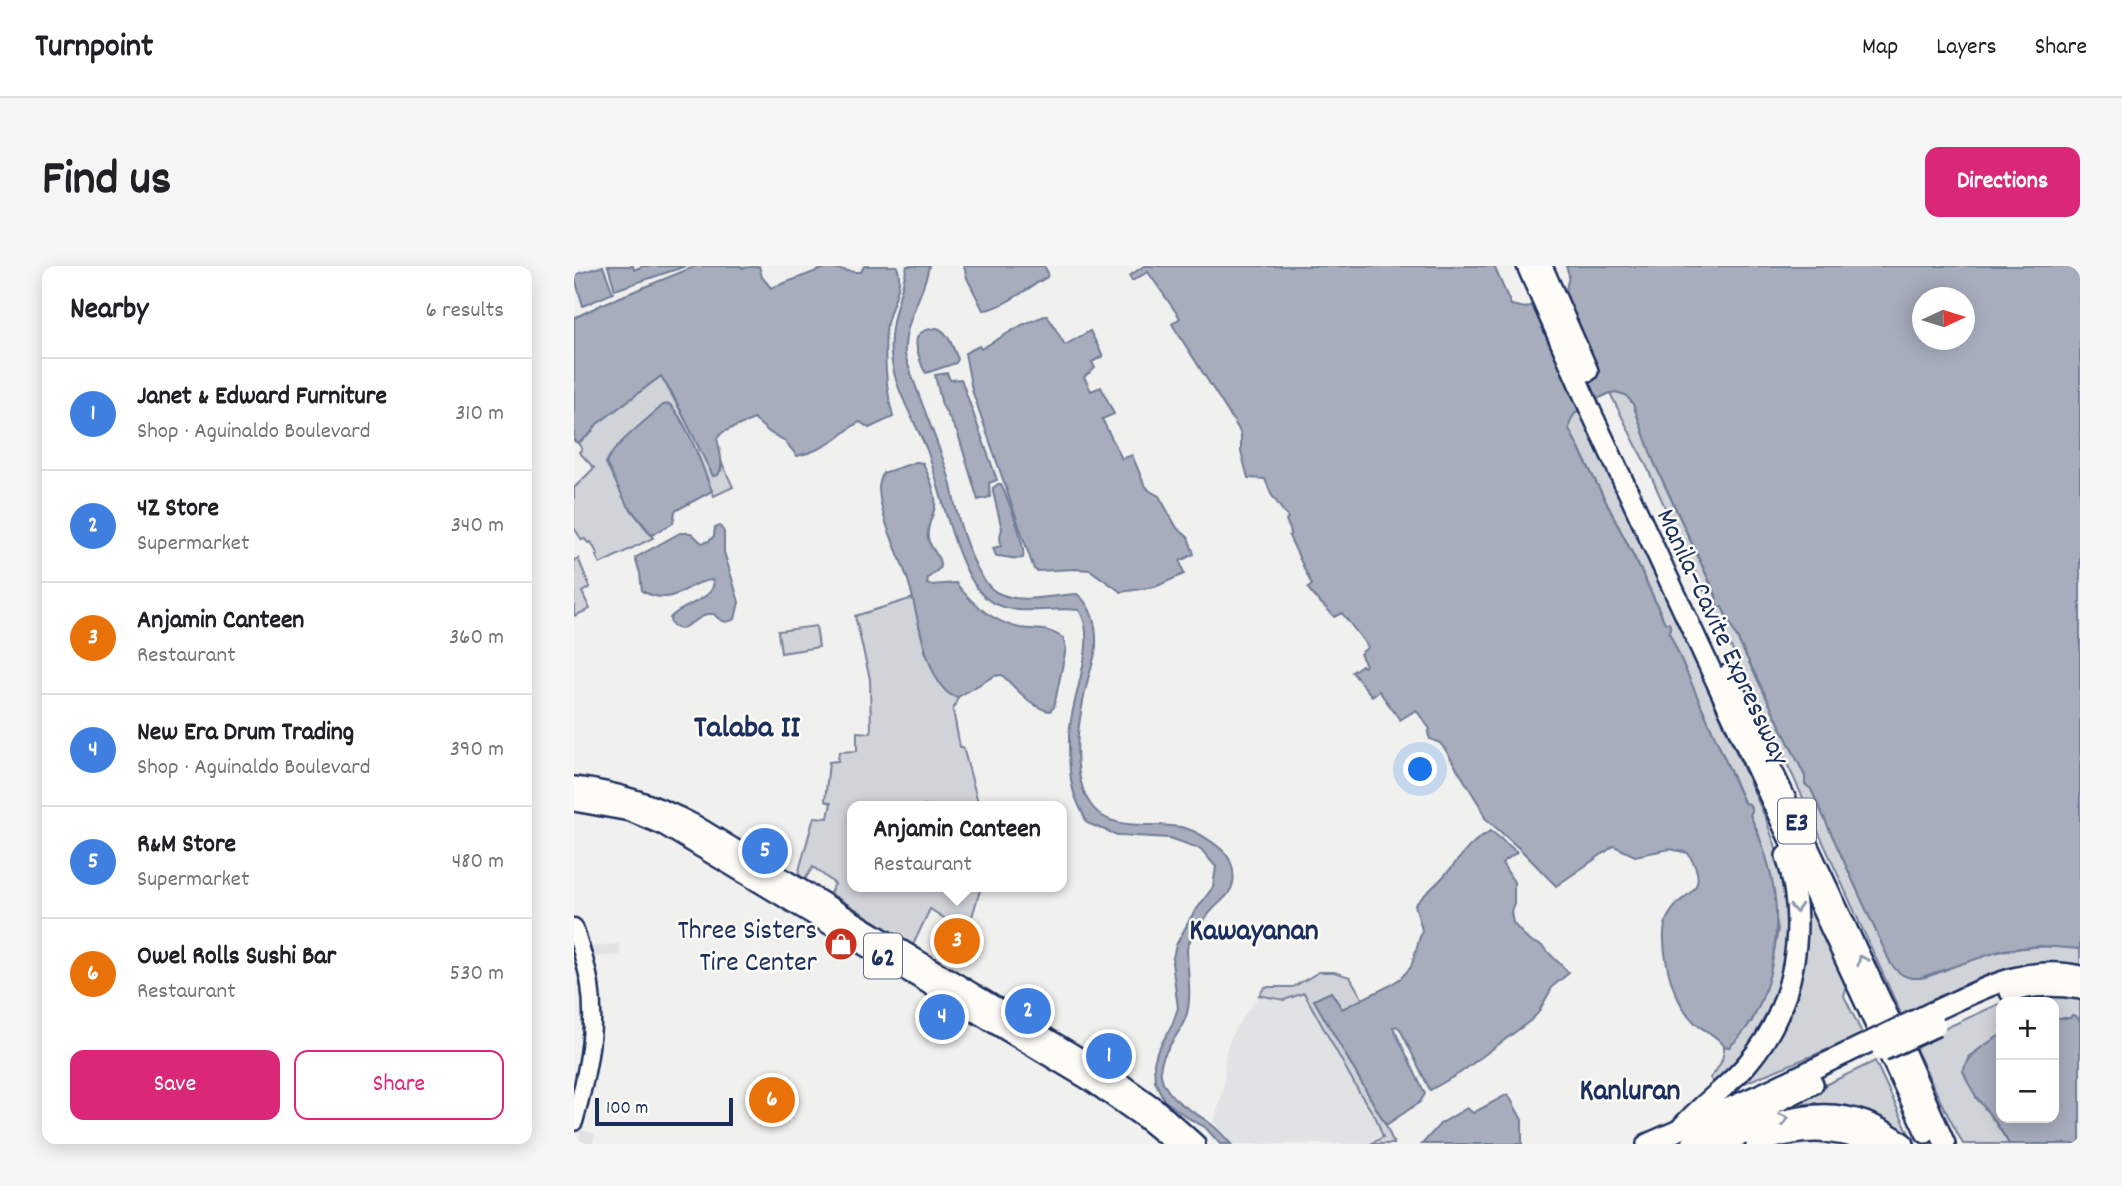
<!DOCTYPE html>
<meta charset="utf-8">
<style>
:root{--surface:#fff;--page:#f6f6f6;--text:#202124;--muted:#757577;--line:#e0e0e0;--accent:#db2777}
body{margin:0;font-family:Dekko,sans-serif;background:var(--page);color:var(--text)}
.controls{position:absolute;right:21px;bottom:21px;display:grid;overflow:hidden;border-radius:14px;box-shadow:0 4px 18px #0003}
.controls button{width:63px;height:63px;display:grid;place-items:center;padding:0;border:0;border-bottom:2px solid var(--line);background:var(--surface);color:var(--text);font:35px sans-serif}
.compass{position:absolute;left:1338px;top:21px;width:63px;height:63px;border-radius:50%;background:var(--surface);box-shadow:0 4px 18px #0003;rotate:86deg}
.scale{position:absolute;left:21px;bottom:18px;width:138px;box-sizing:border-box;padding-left:7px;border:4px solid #1b2f5e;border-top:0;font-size:19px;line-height:24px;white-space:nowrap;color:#1b2f5e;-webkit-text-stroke:5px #fdfcf7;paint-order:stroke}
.you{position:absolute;left:847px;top:504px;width:24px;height:24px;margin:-18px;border:5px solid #fff;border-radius:50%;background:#1a73e8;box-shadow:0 0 0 10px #1a73e833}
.badge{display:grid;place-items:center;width:46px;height:46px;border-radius:50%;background:var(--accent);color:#fff;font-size:23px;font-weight:700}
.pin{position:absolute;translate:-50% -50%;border:4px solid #fff;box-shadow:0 2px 7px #0006}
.popup{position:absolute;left:273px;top:535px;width:220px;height:91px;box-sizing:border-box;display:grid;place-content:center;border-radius:14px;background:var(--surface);filter:drop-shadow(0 2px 5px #0005);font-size:23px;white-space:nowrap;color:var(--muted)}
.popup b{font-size:26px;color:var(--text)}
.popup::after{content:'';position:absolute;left:50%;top:100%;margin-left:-14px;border:14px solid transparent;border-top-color:var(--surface)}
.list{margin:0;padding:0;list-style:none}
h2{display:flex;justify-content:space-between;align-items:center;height:91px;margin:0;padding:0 28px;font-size:30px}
h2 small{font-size:23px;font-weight:400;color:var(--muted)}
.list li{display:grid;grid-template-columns:46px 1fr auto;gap:21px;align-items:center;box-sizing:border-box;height:112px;padding:0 28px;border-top:2px solid var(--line)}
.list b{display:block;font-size:26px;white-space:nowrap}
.list p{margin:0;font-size:23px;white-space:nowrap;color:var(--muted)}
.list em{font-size:23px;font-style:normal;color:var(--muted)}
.actions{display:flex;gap:14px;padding:21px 28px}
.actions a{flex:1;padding:16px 0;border:2px solid var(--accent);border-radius:14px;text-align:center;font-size:24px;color:var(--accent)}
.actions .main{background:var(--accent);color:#fff}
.map{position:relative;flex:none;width:1506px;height:878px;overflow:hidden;border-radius:14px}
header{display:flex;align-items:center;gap:42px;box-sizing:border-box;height:98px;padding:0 35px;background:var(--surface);border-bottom:2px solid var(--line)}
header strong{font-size:33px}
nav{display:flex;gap:38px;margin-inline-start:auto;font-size:24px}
.intro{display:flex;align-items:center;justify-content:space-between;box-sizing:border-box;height:168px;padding:0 42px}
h1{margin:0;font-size:49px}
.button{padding:18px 32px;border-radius:14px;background:var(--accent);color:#fff;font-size:24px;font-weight:700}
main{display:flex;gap:42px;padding:0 42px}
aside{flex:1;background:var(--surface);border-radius:14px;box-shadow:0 4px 18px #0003}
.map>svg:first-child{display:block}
</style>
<header>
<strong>Turnpoint</strong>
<nav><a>Map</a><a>Layers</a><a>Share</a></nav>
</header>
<div class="intro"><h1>Find us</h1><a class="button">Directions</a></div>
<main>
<aside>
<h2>Nearby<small>6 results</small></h2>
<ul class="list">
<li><span class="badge" style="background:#3f7fe0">1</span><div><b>Janet &amp; Edward Furniture</b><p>Shop · Aguinaldo Boulevard</p></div><em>310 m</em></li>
<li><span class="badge" style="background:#3f7fe0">2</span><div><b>4Z Store</b><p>Supermarket</p></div><em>340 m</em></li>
<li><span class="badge" style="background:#e8710a">3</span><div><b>Anjamin Canteen</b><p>Restaurant</p></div><em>360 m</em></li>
<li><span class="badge" style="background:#3f7fe0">4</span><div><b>New Era Drum Trading</b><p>Shop · Aguinaldo Boulevard</p></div><em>390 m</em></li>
<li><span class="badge" style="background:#3f7fe0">5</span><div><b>R&amp;M Store</b><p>Supermarket</p></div><em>480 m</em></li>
<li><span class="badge" style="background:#e8710a">6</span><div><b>Owel Rolls Sushi Bar</b><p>Restaurant</p></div><em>530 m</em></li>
</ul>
<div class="actions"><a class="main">Save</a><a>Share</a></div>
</aside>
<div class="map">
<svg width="1506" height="878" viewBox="0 0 1506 878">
<rect width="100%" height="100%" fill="#f0f0ee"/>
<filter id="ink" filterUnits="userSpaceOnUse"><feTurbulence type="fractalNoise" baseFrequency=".0143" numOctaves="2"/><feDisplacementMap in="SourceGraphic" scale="14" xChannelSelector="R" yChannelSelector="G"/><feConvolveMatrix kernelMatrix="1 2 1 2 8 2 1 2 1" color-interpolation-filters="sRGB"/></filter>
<g filter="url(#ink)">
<!-- built -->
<g fill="#e0e2e3">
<path d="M 45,678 L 46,689 L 20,691 L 19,680 Z"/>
<path d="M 730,727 L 785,826 L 802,852 L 809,871 L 797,878 L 658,878 L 640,857 L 650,819 L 651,792 L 654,778 L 661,763 L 685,729 L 710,734 Z"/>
<path d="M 7,864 L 21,868 L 19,878 L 3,878 Z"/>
</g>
<!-- green -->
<g fill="#d0d3d8" stroke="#76819b" stroke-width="2">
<path d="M 87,110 L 114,158 L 147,204 L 148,197 L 159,221 L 140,230 C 129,205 114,157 95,138 L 62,165 L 35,191 L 52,237 L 79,272 L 26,298 L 22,290 L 24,289 L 17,276 L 14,277 L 11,273 L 8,274 L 0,262 L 0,222 L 20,202 L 5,186 L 8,183 L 4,177 L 16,168 L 23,158 Z"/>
<path d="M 1042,126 L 1052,129 L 1059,138 L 1080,196 L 1143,332 L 1141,336 L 1143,340 L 1148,341 L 1231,510 L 1231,518 L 1237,523 L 1317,698 C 1325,708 1333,713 1345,712 C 1360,711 1378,700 1392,695 C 1430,682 1466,677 1506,683 L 1506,699 C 1441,685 1383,723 1328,750 L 1219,510 L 1107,277 L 1073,201 L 1036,127 Z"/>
<path d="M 1008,142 L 1192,553 C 1198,573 1208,593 1211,614 C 1223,690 1202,768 1140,817 L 1136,812 C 1145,802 1150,794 1150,780 L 1155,781 L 1178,755 L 1185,740 L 1197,702 L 1204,663 L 1185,569 L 1176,549 L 1178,544 L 1175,538 L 1171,538 L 1094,366 L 1097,363 L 1095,358 L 1091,357 L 1070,310 L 995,163 C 995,152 999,148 1008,142 Z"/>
<path d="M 4,292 L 16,321 L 8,326 L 16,343 L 0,350 L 0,294 Z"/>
<path d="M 339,332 L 351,385 L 364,414 L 379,430 L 384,431 L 379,444 L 386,481 L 389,481 L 405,540 L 278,540 L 278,621 L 407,621 L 393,667 L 356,643 L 339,679 L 256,627 L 261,618 L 239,601 L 231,613 L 224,608 L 240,551 L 254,552 L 257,537 L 251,535 L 255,496 L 264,495 L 265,486 L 283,485 L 283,466 L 297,467 L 296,413 L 281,350 Z"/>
<path d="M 242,360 L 245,381 L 207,387 L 204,365 Z"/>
<path d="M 1223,609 L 1273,719 L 1270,730 L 1289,769 L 1156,823 L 1200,766 Z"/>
<path d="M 745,706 L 760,706 L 776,711 L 789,734 L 768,743 L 757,726 L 740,734 L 812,859 L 820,878 L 797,878 L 809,871 L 802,852 L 785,826 L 730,727 L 710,734 L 685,729 L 691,721 L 719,721 Z"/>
<path d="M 1457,729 L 1491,729 L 1506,733 L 1506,755 L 1496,752 L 1480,752 L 1480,736 L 1428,736 Z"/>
<path d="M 1427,737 L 1427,769 L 1411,779 L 1394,791 L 1402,832 L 1415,846 L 1435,878 L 1389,878 L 1367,836 L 1339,777 Z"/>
<path d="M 1301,795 L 1340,878 L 1331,871 L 1242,843 L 1242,837 L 1216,839 L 1247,821 Z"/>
</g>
<!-- water -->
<g fill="#a7adbd" stroke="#6f7b97" stroke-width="2" fill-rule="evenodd">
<path d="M 29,0 L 39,27 L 9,40 L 0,9 Z"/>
<path d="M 34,0 L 59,0 L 60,4 L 69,0 L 112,0 L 41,24 Z"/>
<path d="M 122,0 L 167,0 L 168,2 L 185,0 L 188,11 L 197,22 L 251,2 C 264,1 275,7 287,6 L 290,0 L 323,0 C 331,21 314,42 312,63 C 310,93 312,123 319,151 L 295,162 L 286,156 C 277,160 274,164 266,170 C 255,179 238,187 223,190 L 210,174 L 196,167 L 180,153 L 149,166 L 143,172 C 145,184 151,198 144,209 L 139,210 L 98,127 L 87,110 L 23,158 L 16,168 L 4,177 L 0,175 L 0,52 L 29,38 Z"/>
<path d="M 333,0 L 355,0 C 349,31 329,57 331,89 C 343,128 360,166 373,205 C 378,219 379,233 383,247 C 388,267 404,318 424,327 C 449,339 477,329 503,328 C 519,340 523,363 522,381 C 521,392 517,402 514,413 C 506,447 497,489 509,523 C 526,573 573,553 611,562 C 625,566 636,574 647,583 C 657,591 661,605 659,617 C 657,628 647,635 640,642 C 630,653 618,667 613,682 C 613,702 618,729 613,747 C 607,775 570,793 595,826 C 606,841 624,847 638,859 C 645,864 651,872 657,878 L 646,878 L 631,861 L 614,852 L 590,834 L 581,815 L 580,797 L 583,786 L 598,759 L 604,742 L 598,696 L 602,679 L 617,651 L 639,621 L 642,601 L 627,583 L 596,572 L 543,569 L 513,557 C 509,547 503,537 500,527 C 495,510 495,490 495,472 C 495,435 526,376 505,344 C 475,340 444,352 416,335 C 383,313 367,222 353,184 C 340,153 320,123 317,89 C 314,58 327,30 333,0 Z"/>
<path d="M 390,0 L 470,0 L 474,7 L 473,11 C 458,19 425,45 409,44 L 393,12 Z"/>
<path d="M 570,0 L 920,0 L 937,39 L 952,42 L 992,24 L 995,9 L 992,0 L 1506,0 L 1506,683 L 1466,680 L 1429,684 L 1345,712 C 1332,713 1325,708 1317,698 L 1237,523 L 1231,518 L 1231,510 L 1148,341 L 1143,340 L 1141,336 L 1143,331 L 1080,196 L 1059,138 L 1052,129 L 1042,126 L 1036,127 C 1021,135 995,142 995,163 L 1070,311 L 1091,357 L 1095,357 L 1097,363 L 1095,366 L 1170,537 L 1175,538 L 1178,544 L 1176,549 C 1201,604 1210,651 1195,711 C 1188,738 1177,763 1155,781 L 1150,780 C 1143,769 1131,766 1121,757 C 1114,750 1107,739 1103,730 C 1094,712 1086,674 1092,655 C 1094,649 1100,642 1104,637 C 1110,631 1121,626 1123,617 C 1126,607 1119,596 1114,587 L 1096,583 L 1061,590 L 1040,580 L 982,620 L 947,584 L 911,552 L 906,540 L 871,483 L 866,477 L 856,473 L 854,467 L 856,463 L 842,444 L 826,454 L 805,425 L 798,430 L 778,406 L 788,399 L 790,401 L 792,399 L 786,388 L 794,381 L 768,347 L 760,351 C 752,340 741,334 734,322 L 738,319 L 715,270 L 717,266 L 712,254 L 714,252 L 697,228 L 691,213 L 674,212 L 667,185 L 667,169 L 664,162 L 598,58 L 606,52 L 574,6 L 558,15 L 555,10 ZM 1349,32 L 1391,32 L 1391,74 L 1349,74 Z"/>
<path d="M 473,49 L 491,79 L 516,65 L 529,90 L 518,96 L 521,102 L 510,111 L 517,125 L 527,121 L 540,148 L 528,153 L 548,193 L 558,189 L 570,218 L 576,225 L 585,230 L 603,262 L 614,271 L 620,288 L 606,295 L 610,308 L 581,321 L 547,326 L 516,304 L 501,303 L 463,305 L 460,303 L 398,124 L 391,87 L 405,80 L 407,83 L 448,59 Z"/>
<path d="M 363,62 C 376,67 378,81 384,93 L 382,97 L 352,107 C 348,102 347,97 345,90 C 339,72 342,64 363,62 Z"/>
<path d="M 373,107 L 376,114 L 387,113 L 423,214 L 415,217 L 416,231 L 404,234 L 384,168 L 368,139 L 361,109 Z"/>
<path d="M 95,138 C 114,156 128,201 138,225 L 101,245 L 99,257 L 78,269 L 52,237 L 32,197 C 39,179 74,153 89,139 Z"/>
<path d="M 342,196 L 349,197 C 354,209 363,227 361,240 C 359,252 352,259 354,272 C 356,284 367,288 366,302 L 354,312 L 353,318 L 357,319 L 382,317 C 398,338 419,356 446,362 C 465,365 470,360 489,372 L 492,382 L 480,441 L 476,445 C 460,444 440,420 428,409 L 420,410 L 384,431 C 354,429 343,344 336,321 C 327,289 307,257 305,223 C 305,218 307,212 309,207 Z"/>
<path d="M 424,218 L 427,218 C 434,233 452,278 449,292 C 440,294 431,290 422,290 L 419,282 L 427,280 L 426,270 L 428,263 L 419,226 L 419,222 Z"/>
<path d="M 146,260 L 150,266 L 150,286 L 165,336 L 161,353 C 152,358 147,356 140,348 L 133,348 L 107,363 C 100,361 96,359 96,352 C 106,339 144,333 139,314 C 112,315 102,343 68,325 L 66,307 L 61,292 L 106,267 L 117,267 L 128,277 L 135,275 L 140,270 L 141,261 Z"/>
<path d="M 917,565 L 943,586 L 928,597 L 940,616 L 940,637 L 937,646 L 939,657 L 955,675 L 967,679 L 995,707 L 979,720 L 964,747 L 956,755 L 886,807 L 856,824 L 826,763 L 822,760 L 819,761 L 851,828 L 846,836 L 812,859 L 740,734 L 757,726 L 768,743 L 813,721 L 827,712 L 837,701 L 848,664 L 841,639 C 850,628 860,621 869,611 C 887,593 893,577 917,565 Z"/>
<path d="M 1498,749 L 1502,750 L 1506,755 L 1506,878 L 1435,878 C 1421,850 1400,835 1389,805 C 1396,787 1410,779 1427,769 L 1427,852 L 1480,852 L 1480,752 L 1496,752 Z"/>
<path d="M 934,828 L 948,854 L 948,878 L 848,878 L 866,858 L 893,842 L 899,847 Z"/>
</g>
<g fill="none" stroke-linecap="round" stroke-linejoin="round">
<defs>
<path id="secondary" d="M 0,661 C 6,680 13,699 16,719 C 23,765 12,812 0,856"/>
<g id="highway">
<path d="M 953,0 L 1018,148 L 1303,762"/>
<path d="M 968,0 L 1014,105"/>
<path d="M 1153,409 L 1317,756"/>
<path d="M 0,521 C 43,526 82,539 120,559 L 543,815 L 582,843 L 621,878"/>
<path d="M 0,535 L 56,545 L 92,560 L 517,815 L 570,852 L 602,878"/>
<path d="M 1436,726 C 1459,719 1482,719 1506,723"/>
<path d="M 1356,747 C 1405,725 1450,697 1506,710"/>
<path d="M 1329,782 L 1371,878"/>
<path d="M 1315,788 L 1352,867"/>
<path d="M 1107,862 C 1127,838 1153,822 1173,798 C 1221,743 1235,659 1212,590"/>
<path d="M 1073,878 L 1189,827 L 1273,787"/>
<path d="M 1118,878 L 1239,818"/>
<path d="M 1147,878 C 1211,849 1269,830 1330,878"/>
<path d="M 1182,878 C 1224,862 1260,862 1302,878"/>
</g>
</defs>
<!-- secondary casing -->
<use href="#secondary" stroke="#1b2f5e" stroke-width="21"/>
<!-- highway casing -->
<use href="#highway" stroke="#1b2f5e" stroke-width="24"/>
<!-- secondary -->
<use href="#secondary" stroke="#fdfcf7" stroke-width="16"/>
<!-- highway -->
<use href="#highway" stroke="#fdfcf7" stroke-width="19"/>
<defs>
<g id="highway-bridge">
<path d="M 1308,785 L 1362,760"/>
<path d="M 1273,787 L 1356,747"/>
</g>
</defs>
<!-- highway-bridge casing -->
<use href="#highway-bridge" stroke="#1b2f5e" stroke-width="24" stroke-linecap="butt"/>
<!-- highway-bridge -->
<use href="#highway-bridge" stroke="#fdfcf7" stroke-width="19"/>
</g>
<!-- one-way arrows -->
<defs><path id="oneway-chevron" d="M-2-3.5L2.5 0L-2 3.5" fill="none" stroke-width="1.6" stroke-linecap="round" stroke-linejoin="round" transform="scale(1.75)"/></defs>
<g stroke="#8c96aa">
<use href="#oneway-chevron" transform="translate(1222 642) rotate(86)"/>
<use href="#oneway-chevron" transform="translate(1288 694) rotate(-115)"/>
<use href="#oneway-chevron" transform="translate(1210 853) rotate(-13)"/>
</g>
</g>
<!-- icons -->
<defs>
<symbol id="shop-disc" viewBox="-11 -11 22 22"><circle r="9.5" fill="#c8321e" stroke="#fdfcf7"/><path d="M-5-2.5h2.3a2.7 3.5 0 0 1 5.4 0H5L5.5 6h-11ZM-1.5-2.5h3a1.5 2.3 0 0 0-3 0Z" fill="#fff"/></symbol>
</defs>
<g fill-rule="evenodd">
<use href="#shop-disc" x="248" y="659" width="38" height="38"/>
</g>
<g text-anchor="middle" stroke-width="5" stroke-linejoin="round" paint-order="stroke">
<!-- shield labels -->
<g fill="#fdfcf7" stroke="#5f6c8c" stroke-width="2">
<rect x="1204" y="532.5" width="38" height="45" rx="5"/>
<rect x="290" y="667.5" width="38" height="45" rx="5"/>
</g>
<g font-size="26" font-weight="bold" fill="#1b2f5e">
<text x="1223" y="564">E3</text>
<text x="309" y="699">62</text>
</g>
<!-- street labels -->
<g font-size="28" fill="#1b2f5e" stroke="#fdfcf7">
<text transform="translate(1151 370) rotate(65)" y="10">Manila–Cavite Expressway</text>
</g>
<!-- poi labels -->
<g font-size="28" fill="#1b2f5e" stroke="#fdfcf7" text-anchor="end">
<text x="243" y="672">Three Sisters<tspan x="243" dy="32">Tire Center</tspan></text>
</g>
<!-- neighbourhood labels -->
<g font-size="30" font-weight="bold" fill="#1b2f5e" stroke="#fdfcf7">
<text x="680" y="673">Kawayanan</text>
<text x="1056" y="833">Kanluran</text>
</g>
<!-- quarter labels -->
<g font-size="32" font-weight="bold" fill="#1b2f5e" stroke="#fdfcf7">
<text x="173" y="470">Talaba II</text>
</g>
</g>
</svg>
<div class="controls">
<button>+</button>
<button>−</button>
</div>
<svg class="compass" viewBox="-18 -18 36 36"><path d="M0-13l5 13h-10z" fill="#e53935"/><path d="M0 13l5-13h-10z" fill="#757577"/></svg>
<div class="scale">100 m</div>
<div class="you"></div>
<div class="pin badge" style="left:535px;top:790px;background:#3f7fe0">1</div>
<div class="pin badge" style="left:454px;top:745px;background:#3f7fe0">2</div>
<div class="pin badge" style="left:383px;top:675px;background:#e8710a">3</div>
<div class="popup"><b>Anjamin Canteen</b>Restaurant</div>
<div class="pin badge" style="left:368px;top:751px;background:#3f7fe0">4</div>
<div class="pin badge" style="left:191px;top:585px;background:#3f7fe0">5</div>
<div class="pin badge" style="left:198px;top:834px;background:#e8710a">6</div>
</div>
</main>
